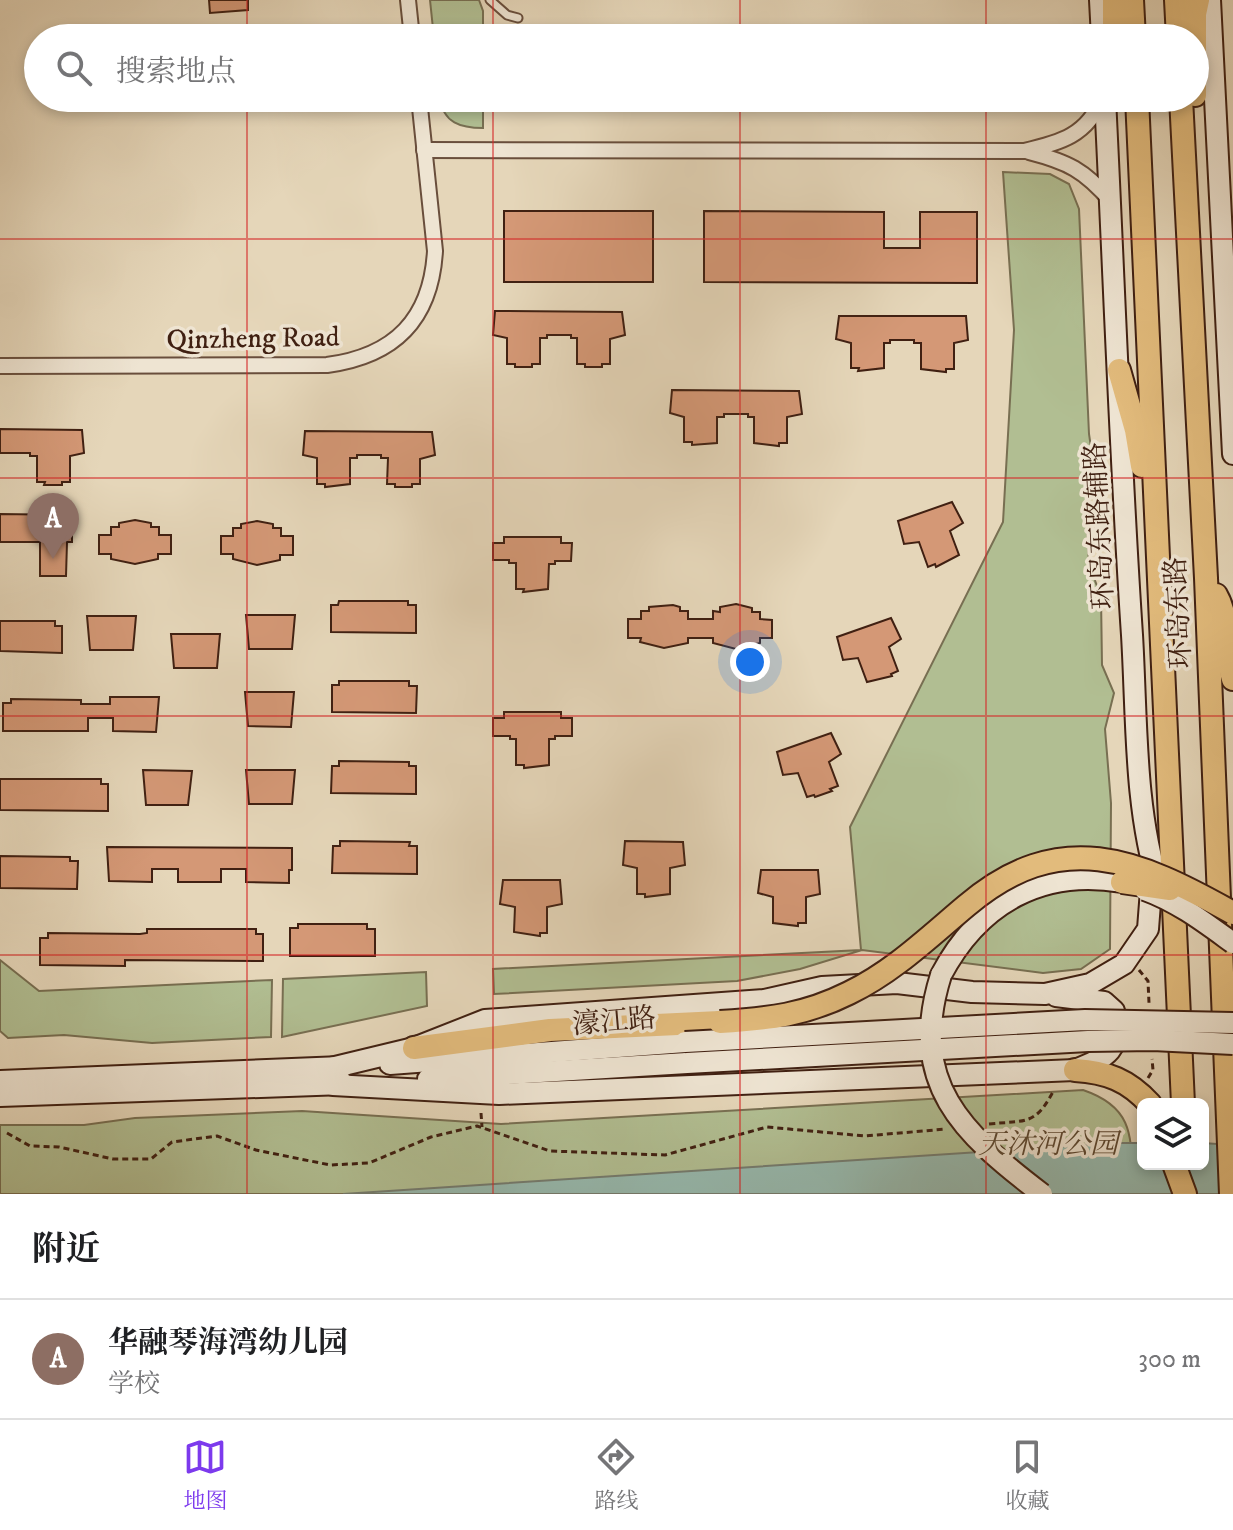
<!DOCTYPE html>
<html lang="zh">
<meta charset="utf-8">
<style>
:root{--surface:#fff;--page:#f2f2f2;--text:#202124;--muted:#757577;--line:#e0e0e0;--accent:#7c3aed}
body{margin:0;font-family:"IM FELL DW Pica","Noto Serif SC",serif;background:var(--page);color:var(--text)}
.controls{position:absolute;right:24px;bottom:24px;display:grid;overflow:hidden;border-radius:12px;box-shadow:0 4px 12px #0003}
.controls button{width:72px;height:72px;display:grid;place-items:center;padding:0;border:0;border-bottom:2px solid var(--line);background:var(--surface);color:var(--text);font:40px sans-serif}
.you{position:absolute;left:750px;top:662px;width:28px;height:28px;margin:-20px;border:6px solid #fff;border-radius:50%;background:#1a73e8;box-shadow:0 0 0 12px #1a73e833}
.badge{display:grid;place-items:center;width:52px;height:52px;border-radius:50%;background:var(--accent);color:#fff;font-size:26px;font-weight:700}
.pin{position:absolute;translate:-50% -66px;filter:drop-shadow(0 2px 4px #0008)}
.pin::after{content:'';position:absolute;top:42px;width:28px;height:24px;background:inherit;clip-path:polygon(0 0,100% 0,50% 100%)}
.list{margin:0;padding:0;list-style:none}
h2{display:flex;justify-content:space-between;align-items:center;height:104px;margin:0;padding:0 32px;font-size:34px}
h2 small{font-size:26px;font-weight:400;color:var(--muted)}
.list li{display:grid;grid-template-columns:52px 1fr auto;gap:24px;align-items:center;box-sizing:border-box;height:120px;padding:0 32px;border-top:2px solid var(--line)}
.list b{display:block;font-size:30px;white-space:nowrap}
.list p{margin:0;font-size:26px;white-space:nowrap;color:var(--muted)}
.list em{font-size:26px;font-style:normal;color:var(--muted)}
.icon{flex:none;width:44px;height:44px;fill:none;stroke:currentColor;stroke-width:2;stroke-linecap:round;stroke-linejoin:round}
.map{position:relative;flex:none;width:1233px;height:1194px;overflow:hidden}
.search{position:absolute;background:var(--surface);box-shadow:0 4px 12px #0003;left:24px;right:24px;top:24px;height:88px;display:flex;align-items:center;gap:20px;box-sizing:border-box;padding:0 28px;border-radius:44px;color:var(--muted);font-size:30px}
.sheet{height:224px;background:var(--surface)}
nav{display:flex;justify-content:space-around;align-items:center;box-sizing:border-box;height:112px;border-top:2px solid var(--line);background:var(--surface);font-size:22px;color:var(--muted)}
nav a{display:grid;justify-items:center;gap:4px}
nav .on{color:var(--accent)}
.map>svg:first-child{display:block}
</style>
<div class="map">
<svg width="1233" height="1194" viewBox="0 0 1233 1194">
<rect width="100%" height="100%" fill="#e5d6b9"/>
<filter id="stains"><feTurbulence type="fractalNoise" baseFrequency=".0025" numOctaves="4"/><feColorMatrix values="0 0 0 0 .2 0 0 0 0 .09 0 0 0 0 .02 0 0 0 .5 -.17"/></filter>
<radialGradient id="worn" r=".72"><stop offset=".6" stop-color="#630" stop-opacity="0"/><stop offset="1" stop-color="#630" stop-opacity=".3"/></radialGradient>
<!-- green -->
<g fill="#b1be92" stroke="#786f52" stroke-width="2">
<path d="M 430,0 L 479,0 L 483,11 L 483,38 L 434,38 Z"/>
<path d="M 440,98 L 483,98 L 483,128 C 461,128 443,123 440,98 Z"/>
<path d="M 1003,172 L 1050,174 L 1069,184 L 1079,209 L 1089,434 L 1095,475 L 1086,506 L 1089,564 L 1101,597 L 1102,665 L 1114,693 L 1105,729 L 1111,803 L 1110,949 L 1081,969 L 1043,973 L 862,950 L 800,969 L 737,981 L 494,994 L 493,969 L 861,950 L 850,827 L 1003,522 L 1014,330 Z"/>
<path d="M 0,960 L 39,991 L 272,980 L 271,1037 L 152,1043 L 64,1035 L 8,1038 L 0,1031 Z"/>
<path d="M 426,972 L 427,1006 L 282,1037 L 283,979 Z"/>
<path d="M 1083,1090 C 1139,1109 1130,1143 1133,1194 L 0,1194 L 0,1125 L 84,1125 L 135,1118 L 302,1111 L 501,1124 Z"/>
</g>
<!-- water -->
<path fill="#96b9ae" stroke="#747c70" stroke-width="2" d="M 1115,1143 L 1143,1143 L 1143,1164 L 1203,1164 L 1203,1143 L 1233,1145 L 1233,1194 L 343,1194 Z"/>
<!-- building -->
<g fill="#d49876" stroke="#402012" stroke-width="2">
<path d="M 209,0 L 248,0 L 248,10 L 210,13 Z"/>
<rect x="504" y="211" width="149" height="71"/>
<path d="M 704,211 L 884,212 L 884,248 L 920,248 L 920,212 L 977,212 L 977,283 L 704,282 Z"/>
<path d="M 495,311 L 622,312 L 625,335 L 610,339 L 610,364 L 602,364 L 602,367 L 585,367 L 585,364 L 577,364 L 577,338 L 571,338 L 571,335 L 547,335 L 547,338 L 540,338 L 540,364 L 532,364 L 532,367 L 515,367 L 515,364 L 507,364 L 507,338 L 493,335 Z"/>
<path d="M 839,316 L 966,316 L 968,340 L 954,343 L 954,369 L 946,369 L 946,372 L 921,369 L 921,343 L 914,343 L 914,340 L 890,340 L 890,343 L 884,343 L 884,368 L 858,371 L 859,368 L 851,368 L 851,343 L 836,339 Z"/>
<path d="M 672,390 L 799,391 L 802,414 L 787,417 L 787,443 L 779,443 L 779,446 L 754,443 L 754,417 L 748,417 L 748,414 L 724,414 L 724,417 L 717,417 L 717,443 L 692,445 L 692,442 L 684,442 L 684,417 L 670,413 Z"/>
<path d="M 0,429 L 82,430 L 84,453 L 70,456 L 70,482 L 62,482 L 62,485 L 44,485 L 45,482 L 37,482 L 37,456 L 30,456 L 30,453 L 0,453 Z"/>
<path d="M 305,431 L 432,432 L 435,455 L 420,459 L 420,484 L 412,484 L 412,487 L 395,487 L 395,484 L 387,484 L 388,458 L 381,458 L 381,455 L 357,455 L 357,458 L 350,458 L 350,484 L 325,487 L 325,484 L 317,484 L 317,458 L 303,455 Z"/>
<path d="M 952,502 L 963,523 L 950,531 L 959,555 L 936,567 L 935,564 L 928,567 L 919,542 L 904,544 L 898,521 Z"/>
<path d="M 0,514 L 72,515 L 72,542 L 67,542 L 66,576 L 40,576 L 40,542 L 0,542 Z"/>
<path d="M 135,520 L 151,523 L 151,527 L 159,527 L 159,535 L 171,535 L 171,554 L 158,554 L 158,559 L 135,564 L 111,559 L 111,554 L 99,554 L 99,535 L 111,535 L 111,527 L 119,527 L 119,523 Z"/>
<path d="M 257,521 L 273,524 L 273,528 L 281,528 L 281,536 L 293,536 L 293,555 L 280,555 L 280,560 L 257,565 L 233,559 L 233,554 L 221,554 L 221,536 L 233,536 L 233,528 L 241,528 L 241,524 Z"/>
<path d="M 504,537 L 561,537 L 561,543 L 572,543 L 571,561 L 555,561 L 555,564 L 549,564 L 548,589 L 523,592 L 524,589 L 516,589 L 516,563 L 509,563 L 509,560 L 493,560 L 493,543 L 504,543 Z"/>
<path d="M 339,601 L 408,601 L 408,605 L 416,605 L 416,633 L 331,632 L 331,605 L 338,605 Z"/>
<path d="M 736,604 L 752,608 L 752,612 L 760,612 L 760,619 L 772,620 L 772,638 L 760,638 L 760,643 L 736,649 L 713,643 L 713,638 L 688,638 L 688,643 L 664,648 L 640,642 L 641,638 L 628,638 L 628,619 L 641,619 L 641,611 L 649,611 L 649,607 L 673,605 L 680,607 L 680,611 L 688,611 L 688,619 L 713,619 L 713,611 L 720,612 L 720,607 Z"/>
<path d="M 246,615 L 295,615 L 292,649 L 249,649 Z"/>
<path d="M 87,616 L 136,616 L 133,650 L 90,650 Z"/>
<path d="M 891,618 L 901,639 L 889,647 L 898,671 L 891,674 L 892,676 L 867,682 L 858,658 L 843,660 L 837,637 Z"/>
<path d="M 0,621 L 55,621 L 55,626 L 62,626 L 62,653 L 0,651 Z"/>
<path d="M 171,634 L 220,634 L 217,668 L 174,668 Z"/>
<path d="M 339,681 L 409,681 L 409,686 L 417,686 L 416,713 L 332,712 L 332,685 L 339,685 Z"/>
<path d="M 245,692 L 294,692 L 291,727 L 248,726 Z"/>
<path d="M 110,697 L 159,697 L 156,732 L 113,731 L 113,718 L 88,718 L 88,731 L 3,731 L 3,703 L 11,703 L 11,699 L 81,700 L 81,704 L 110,704 Z"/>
<path d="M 504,712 L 561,712 L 561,718 L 572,718 L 572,736 L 555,736 L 555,739 L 549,739 L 549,765 L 524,768 L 524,765 L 516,765 L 516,739 L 510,739 L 510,736 L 493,736 L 493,718 L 504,718 Z"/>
<path d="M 831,733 L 841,754 L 829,762 L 838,786 L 830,789 L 832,791 L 815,797 L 814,795 L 807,797 L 798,773 L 783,775 L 777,752 Z"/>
<path d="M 339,761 L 409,762 L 409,766 L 416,766 L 416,794 L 331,793 L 332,766 L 339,766 Z"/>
<path d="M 143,770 L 192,771 L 188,805 L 146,805 Z"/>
<path d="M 246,770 L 295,770 L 292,804 L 249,804 Z"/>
<path d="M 0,779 L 101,779 L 101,784 L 108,784 L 108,811 L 0,810 Z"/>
<path d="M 340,841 L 410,842 L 409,846 L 417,846 L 417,874 L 332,873 L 333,846 L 340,846 Z"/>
<path d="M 625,841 L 683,842 L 685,865 L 670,868 L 670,894 L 645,897 L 645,894 L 637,894 L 637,868 L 623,865 Z"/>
<path d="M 107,847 L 292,848 L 292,870 L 289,870 L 289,883 L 246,882 L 246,869 L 221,869 L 221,882 L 178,882 L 178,869 L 152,869 L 152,882 L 109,881 Z"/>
<path d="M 0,856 L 70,857 L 70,861 L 78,861 L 77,889 L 0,888 Z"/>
<path d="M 761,870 L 818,870 L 820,894 L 806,897 L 806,923 L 798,923 L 798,926 L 773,923 L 773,897 L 758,893 Z"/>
<path d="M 503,880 L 560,880 L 562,904 L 547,907 L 547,933 L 540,933 L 540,936 L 514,932 L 515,907 L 500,904 Z"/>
<path d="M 298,924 L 367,924 L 367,929 L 375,929 L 375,956 L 290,956 L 290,928 L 298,928 Z"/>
<path d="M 147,929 L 256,929 L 256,934 L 263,934 L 263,961 L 125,960 L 125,966 L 40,965 L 40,938 L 48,938 L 48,933 L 140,934 L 147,933 Z"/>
</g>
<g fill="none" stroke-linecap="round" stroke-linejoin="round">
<defs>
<path id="lane" d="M 490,0 L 507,15 L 518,18"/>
<g id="street">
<path d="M 408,0 L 412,38"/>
<path d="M 424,150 L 1024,151 C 1060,143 1088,135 1102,98"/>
<path d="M 1029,152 C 1068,162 1084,170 1111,201"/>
<path d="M 0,366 L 327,365 C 395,356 431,319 435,251 L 419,98"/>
</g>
<g id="secondary">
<path d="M 1100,0 L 1102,38"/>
<path d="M 1210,0 L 1233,454"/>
<path d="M 1105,98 C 1114,277 1120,457 1132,635 C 1137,718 1134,808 1159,887"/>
<path d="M 941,975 C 979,903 1042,868 1122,882"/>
<path d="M 390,1064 L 685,1042"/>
<path d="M 331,1068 L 414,1048 L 485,1020 L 764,1000 L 822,987 L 897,983 L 972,992 L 1045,994 L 1090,984 L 1124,964 L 1148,929 L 1152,877"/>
<path d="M 428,1079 L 687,1063"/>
<path d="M 0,1081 L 342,1067"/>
<path d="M 333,1085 L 499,1094 L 1075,1070 C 1107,1057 1123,1050 1114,1011 L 1104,1002 L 1056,996"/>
<path d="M 0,1096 L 344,1084"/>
</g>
<g id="primary">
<path d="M 1132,0 L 1134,38"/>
<path d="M 1176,0 L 1178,38"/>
<path d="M 1114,38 L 1114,0"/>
<path d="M 1195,95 L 1195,14 L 1198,0"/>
<path d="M 1137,98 L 1183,1104"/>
<path d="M 1181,98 L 1206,578 L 1231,1194"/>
<path d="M 1119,370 L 1136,430 L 1142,466"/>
<path d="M 1216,595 C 1230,619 1224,652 1233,679"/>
<path d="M 414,1048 L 550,1030 L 720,1022"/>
<path d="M 1075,1070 C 1107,1072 1128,1080 1150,1104"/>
<path d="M 1174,1164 L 1185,1194"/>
</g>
</defs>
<!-- lane casing -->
<use href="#lane" stroke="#694e3c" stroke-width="11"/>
<!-- street casing -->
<use href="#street" stroke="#694e3c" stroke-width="18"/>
<!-- secondary casing -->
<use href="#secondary" stroke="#402012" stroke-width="24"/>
<!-- primary casing -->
<use href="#primary" stroke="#402012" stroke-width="26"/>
<!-- path -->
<g stroke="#402012" stroke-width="3" stroke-dasharray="6 4" stroke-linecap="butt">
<path d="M 1139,970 L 1148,981 L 1149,1003"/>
<path d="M 1148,1078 L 1153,1070 L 1152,1059"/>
<path d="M 481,1113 L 482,1127"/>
<path d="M 989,1124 C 1027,1120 1035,1126 1054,1090"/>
<path d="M 7,1133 L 30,1146 L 59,1147 L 113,1159 L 151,1159 L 172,1142 L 217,1136 L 256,1150 L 330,1165 L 369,1163 L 431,1137 L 477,1126 L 550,1151 L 665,1155 L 767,1127 L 865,1136 L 946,1129"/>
</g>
<!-- lane -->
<use href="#lane" stroke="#eee4d2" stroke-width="7"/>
<!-- street -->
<use href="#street" stroke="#eee4d2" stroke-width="14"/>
<!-- secondary -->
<use href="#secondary" stroke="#eee4d2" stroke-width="20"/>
<!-- primary -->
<use href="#primary" stroke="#e2bb7c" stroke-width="22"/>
<defs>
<g id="secondary-bridge">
<path d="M 1145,890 C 1178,902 1204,922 1233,943"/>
<path d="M 941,975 C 907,1083 962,1133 1042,1194"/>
<path d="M 685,1042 L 1085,1020 L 1233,1023"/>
<path d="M 687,1063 L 1088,1041 L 1153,1040 L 1233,1044"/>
</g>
<g id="primary-bridge">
<path d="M 1122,882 L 1170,889"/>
<path d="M 720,1022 C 769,1019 805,1015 849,993 C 893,972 929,937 966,906 C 1060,826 1137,859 1233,913"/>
</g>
</defs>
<!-- secondary-bridge casing -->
<use href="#secondary-bridge" stroke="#402012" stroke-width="24" stroke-linecap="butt"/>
<!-- primary-bridge casing -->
<use href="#primary-bridge" stroke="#402012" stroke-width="26" stroke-linecap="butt"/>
<!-- secondary-bridge -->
<use href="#secondary-bridge" stroke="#eee4d2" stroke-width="20"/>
<!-- primary-bridge -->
<use href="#primary-bridge" stroke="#e2bb7c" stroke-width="22"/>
</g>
<!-- grid -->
<path fill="none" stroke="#d62828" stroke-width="2" stroke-opacity="0.55" d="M 247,0 L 247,38M 493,0 L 493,38M 740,0 L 740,38M 986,0 L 986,38M 247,98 L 247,1194M 493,98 L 493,1194M 740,98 L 740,1194M 986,98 L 986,1194M 0,239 L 1233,239M 0,478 L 1233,478M 0,716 L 1233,716M 0,955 L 1233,955"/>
<g text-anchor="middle" stroke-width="7" stroke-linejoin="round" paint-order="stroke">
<!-- street labels -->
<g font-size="28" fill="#402012" stroke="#eee4d2">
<text transform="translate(253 337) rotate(-1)" y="10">Qinzheng Road</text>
<text transform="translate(1098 526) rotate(-93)" y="10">环岛东路辅路</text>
<text transform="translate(1177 613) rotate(-93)" y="10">环岛东路</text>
<text transform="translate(614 1020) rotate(-5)" y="10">濠江路</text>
</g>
<!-- park labels -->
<g font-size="28" font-style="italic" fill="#5c4832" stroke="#eee4d2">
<text x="1048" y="1153">天沐河公园</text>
</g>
</g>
<rect width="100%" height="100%" filter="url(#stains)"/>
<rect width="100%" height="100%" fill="url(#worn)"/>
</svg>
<div class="controls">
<button><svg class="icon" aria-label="layers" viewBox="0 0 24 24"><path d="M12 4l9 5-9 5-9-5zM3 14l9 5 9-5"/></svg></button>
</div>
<div class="you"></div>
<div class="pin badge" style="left:53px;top:559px;background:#8d6e63">A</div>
<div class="search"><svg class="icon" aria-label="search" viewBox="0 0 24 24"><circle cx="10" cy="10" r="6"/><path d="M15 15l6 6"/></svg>搜索地点</div>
</div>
<section class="sheet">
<h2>附近<small></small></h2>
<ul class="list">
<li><span class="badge" style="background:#8d6e63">A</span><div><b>华融琴海湾幼儿园</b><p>学校</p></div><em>300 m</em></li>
</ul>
</section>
<nav>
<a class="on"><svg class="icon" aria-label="map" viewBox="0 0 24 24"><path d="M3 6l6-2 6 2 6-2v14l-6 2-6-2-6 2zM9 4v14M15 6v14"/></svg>地图</a>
<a><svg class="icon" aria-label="directions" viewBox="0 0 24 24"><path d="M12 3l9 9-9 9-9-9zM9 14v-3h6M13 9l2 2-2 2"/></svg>路线</a>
<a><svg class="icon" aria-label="saved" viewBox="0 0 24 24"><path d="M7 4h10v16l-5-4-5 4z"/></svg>收藏</a>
</nav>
